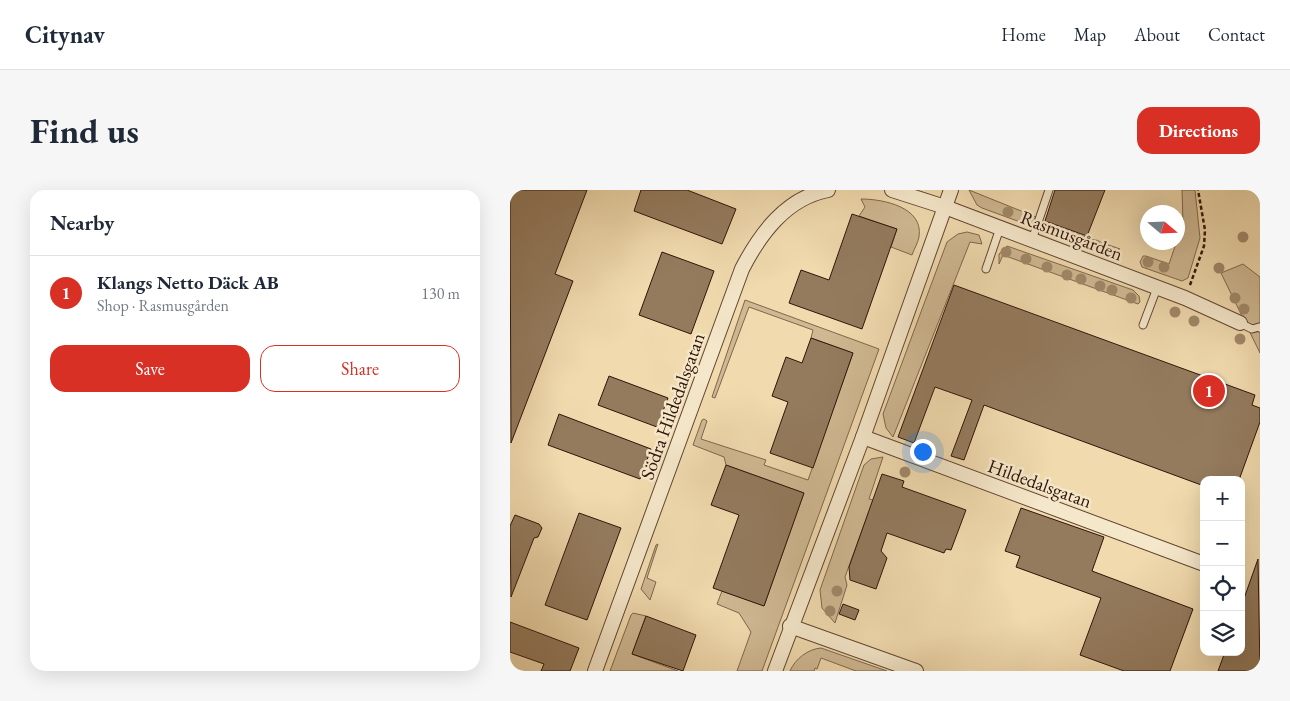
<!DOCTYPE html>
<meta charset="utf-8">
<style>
:root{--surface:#fff;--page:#f6f6f7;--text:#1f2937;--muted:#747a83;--line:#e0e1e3;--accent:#d93025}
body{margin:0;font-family:"EB Garamond",serif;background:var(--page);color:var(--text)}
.controls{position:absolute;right:15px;bottom:15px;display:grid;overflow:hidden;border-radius:10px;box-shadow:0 5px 20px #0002}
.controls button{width:45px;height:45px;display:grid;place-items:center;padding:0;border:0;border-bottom:1px solid var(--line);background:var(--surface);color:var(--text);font:25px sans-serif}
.compass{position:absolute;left:630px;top:15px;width:45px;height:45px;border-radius:50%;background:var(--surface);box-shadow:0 5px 20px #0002;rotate:109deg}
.you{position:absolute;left:412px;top:261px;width:18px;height:18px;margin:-12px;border:4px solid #fff;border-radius:50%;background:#1a73e8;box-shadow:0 0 0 8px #1a73e833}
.badge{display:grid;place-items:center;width:32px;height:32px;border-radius:50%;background:var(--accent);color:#fff;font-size:16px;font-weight:700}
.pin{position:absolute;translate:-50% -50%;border:2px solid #fff;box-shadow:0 1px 5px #0006}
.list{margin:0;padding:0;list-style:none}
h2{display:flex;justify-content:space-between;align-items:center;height:65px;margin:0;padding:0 20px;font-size:21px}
h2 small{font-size:16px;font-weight:400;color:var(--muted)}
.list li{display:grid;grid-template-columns:32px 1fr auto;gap:15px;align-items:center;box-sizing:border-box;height:75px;padding:0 20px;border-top:1px solid var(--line)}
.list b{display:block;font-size:19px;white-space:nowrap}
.list p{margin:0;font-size:16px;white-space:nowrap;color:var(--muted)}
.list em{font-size:16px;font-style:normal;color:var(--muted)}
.actions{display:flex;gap:10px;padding:15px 20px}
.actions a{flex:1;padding:11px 0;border:1px solid var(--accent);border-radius:15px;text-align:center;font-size:18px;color:var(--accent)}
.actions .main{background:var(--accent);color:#fff}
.icon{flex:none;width:28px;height:28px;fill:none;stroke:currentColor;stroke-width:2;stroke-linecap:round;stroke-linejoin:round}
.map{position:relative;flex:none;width:750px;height:481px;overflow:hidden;border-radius:15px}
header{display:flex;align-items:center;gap:30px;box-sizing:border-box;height:70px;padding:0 25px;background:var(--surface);border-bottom:1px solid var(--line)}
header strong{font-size:24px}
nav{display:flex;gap:28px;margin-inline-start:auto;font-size:18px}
.intro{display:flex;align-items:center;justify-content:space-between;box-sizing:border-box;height:120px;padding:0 30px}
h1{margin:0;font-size:35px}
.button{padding:12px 22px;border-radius:15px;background:var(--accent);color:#fff;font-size:18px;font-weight:700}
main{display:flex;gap:30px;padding:0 30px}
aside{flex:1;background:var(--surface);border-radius:15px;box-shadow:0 5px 20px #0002}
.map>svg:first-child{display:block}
</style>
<header>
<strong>Citynav</strong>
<nav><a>Home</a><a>Map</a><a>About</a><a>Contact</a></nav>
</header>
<div class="intro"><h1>Find us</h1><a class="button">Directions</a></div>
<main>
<aside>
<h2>Nearby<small></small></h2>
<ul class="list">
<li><span class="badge">1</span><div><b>Klangs Netto Däck AB</b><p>Shop · Rasmusgården</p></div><em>130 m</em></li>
</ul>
<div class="actions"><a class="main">Save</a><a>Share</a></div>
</aside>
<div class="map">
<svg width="750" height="481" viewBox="0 0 750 481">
<rect width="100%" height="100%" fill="#f0daae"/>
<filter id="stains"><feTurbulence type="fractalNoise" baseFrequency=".004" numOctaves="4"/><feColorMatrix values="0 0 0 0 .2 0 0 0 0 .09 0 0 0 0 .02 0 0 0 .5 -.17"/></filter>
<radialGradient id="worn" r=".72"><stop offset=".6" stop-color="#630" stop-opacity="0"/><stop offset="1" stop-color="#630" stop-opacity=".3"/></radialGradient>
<!-- green -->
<g fill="#cfb892" stroke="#80664d">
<path d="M 459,0 L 526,27 L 521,36 L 472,18 L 467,15 Z"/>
<path d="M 672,0 L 685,0 L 690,48 L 678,88 L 672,91 L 632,77 L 630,72 L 633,66 L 636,66 L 659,74 L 673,33 Z"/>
<path d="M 351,9 C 373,9 414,17 409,47 C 408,53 404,59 402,65 L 381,57 L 387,39 L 349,26 L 355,17 Z"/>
<path d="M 536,33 L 610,59 L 601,64 L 542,44 Z"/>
<path d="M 457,42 L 469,45 L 472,54 L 460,52 L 383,247 L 376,238 L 373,224 L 437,52 L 448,44 Z"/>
<path d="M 497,56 L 623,100 L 629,106 L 630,112 L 628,114 L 493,65 L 489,74 L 489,64 Z"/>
<path d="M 733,74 L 750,87 L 750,163 L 711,83 Z"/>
<path d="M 235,110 L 369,159 L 252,481 L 227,481 L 241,442 L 229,423 L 207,414 L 212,401 L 254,416 L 294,303 L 216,275 L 214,267 L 183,255 L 192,230 L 194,229 L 197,231 L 191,249 L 256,270 L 254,275 L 298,290 L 343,163 L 301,148 L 303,140 L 239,117 L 205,208 L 202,207 Z"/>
<path d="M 373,267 L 359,309 L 363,310 L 335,387 L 337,395 L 325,433 L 312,418 L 310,400 L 354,275 L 361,269 Z"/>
<path d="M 148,354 L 137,388 L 146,392 L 140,410 L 131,399 L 146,355 Z"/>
<path d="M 123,423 L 136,426 L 122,464 L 168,481 L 100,481 L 121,425 Z"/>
<path d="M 311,458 L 377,481 L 346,481 L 311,468 L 307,479 L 305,478 L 304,481 L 280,481 C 285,469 298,459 311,458 Z"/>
</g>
<!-- building -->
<g fill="#947b5e" stroke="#301408">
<path d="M 0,0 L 77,0 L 45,84 L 63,91 L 1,253 Z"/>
<path d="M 131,0 L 177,0 L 226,19 L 212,54 L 124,21 Z"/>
<path d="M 545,0 L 595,0 L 577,46 L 535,31 Z"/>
<path d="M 342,24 L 387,39 L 352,139 L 279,113 L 291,80 L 319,90 Z"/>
<path d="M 152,62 L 204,81 L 181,144 L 129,125 Z"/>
<path d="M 444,95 L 745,205 L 742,215 L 750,218 L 750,232 L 729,290 L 694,290 L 694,296 L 474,215 L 454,270 L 441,266 L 462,210 L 425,197 L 404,253 L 388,247 Z"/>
<path d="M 301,148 L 343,163 L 303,278 L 260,263 L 278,212 L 262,206 L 276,167 L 292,173 Z"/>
<path d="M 99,186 L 158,208 L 147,237 L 88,215 Z"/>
<path d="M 49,224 L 141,259 L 130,289 L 38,255 Z"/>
<path d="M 216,275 L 294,303 L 254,416 L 203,398 L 229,325 L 201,315 Z"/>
<path d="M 372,284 L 394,291 L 392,297 L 456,320 L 441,360 L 436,359 L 434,363 L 377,343 L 371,361 L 377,368 L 366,399 L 340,390 L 339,377 Z"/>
<path d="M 511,318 L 594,347 L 582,381 L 683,419 L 660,481 L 614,481 L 570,465 L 591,408 L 506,377 L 510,366 L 495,361 Z"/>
<path d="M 69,323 L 111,338 L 77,430 L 35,415 Z"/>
<path d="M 5,325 L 29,334 L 32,338 L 28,347 L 24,348 L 1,407 L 0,336 Z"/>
<path d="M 748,369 L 750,481 L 708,481 L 715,462 L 731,462 L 731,417 Z"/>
<path d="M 333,414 L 349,420 L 345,430 L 329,424 Z"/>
<path d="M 136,426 L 186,445 L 173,481 L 122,464 Z"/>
<path d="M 0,432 L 69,458 L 60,481 L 31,481 L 34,474 L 0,462 Z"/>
</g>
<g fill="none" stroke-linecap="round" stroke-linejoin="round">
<defs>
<g id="service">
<path d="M 522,50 L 539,0"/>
<path d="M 476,79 L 490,38"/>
<path d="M 730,133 L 742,139 L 749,137 L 750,138"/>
<path d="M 633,135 L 647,98"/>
</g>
<g id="minor">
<path d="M 382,0 L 435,17 L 675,108 L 730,133"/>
<path d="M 353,247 L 694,374"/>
<path d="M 280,436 L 406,481"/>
<path d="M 85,481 L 232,79 C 250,44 276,8 318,0"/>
<path d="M 265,481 L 353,247 L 441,0"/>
</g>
</defs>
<!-- service casing -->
<use href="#service" stroke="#604632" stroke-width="9"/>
<!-- minor casing -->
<use href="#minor" stroke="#604632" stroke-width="16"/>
<!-- path -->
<path stroke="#301408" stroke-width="2.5" stroke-dasharray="4 2.5" stroke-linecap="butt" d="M 680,95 L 694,56 L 695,40 L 688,0"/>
<!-- service -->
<use href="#service" stroke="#f5e7ca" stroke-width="7"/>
<!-- minor -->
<use href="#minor" stroke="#f5e7ca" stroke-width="14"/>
</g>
<!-- trees -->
<g fill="#a18869">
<circle cx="498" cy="22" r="5.5"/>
<circle cx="550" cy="42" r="5.5"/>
<circle cx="733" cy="47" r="5.5"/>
<circle cx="586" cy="55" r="5.5"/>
<circle cx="496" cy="62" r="5.5"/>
<circle cx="516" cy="69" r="5.5"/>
<circle cx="638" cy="72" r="5.5"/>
<circle cx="537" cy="77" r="5.5"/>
<circle cx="654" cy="77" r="5.5"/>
<circle cx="709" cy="78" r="5.5"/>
<circle cx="557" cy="85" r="5.5"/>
<circle cx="571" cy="89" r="5.5"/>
<circle cx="590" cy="96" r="5.5"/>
<circle cx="602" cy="100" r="5.5"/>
<circle cx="621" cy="108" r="5.5"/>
<circle cx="725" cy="108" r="5.5"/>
<circle cx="734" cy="119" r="5.5"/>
<circle cx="665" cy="122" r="5.5"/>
<circle cx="684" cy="131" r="5.5"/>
<circle cx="730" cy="149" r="5.5"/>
<circle cx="395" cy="282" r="5.5"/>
<circle cx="327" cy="401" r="5.5"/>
<circle cx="320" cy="421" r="5.5"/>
</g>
<g text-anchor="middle" stroke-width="5" stroke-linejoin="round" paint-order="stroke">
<!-- street labels -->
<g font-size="19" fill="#301408" stroke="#f5e7ca">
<text transform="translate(562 45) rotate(21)" y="7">Rasmusgården</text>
<text transform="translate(162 216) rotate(-70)" y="7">Södra Hildedalsgatan</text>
<text transform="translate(530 293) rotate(20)" y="7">Hildedalsgatan</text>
</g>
</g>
<rect width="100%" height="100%" filter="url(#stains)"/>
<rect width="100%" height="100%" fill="url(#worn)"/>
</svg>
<div class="controls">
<button>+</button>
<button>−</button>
<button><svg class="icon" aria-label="locate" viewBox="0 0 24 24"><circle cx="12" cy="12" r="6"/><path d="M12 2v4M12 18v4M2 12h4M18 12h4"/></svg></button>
<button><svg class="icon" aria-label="layers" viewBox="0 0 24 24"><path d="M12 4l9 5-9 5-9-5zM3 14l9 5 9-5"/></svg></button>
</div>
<svg class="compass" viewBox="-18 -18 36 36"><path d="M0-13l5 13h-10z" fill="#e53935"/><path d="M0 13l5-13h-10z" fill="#747a83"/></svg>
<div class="you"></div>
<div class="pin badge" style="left:699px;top:201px">1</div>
</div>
</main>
